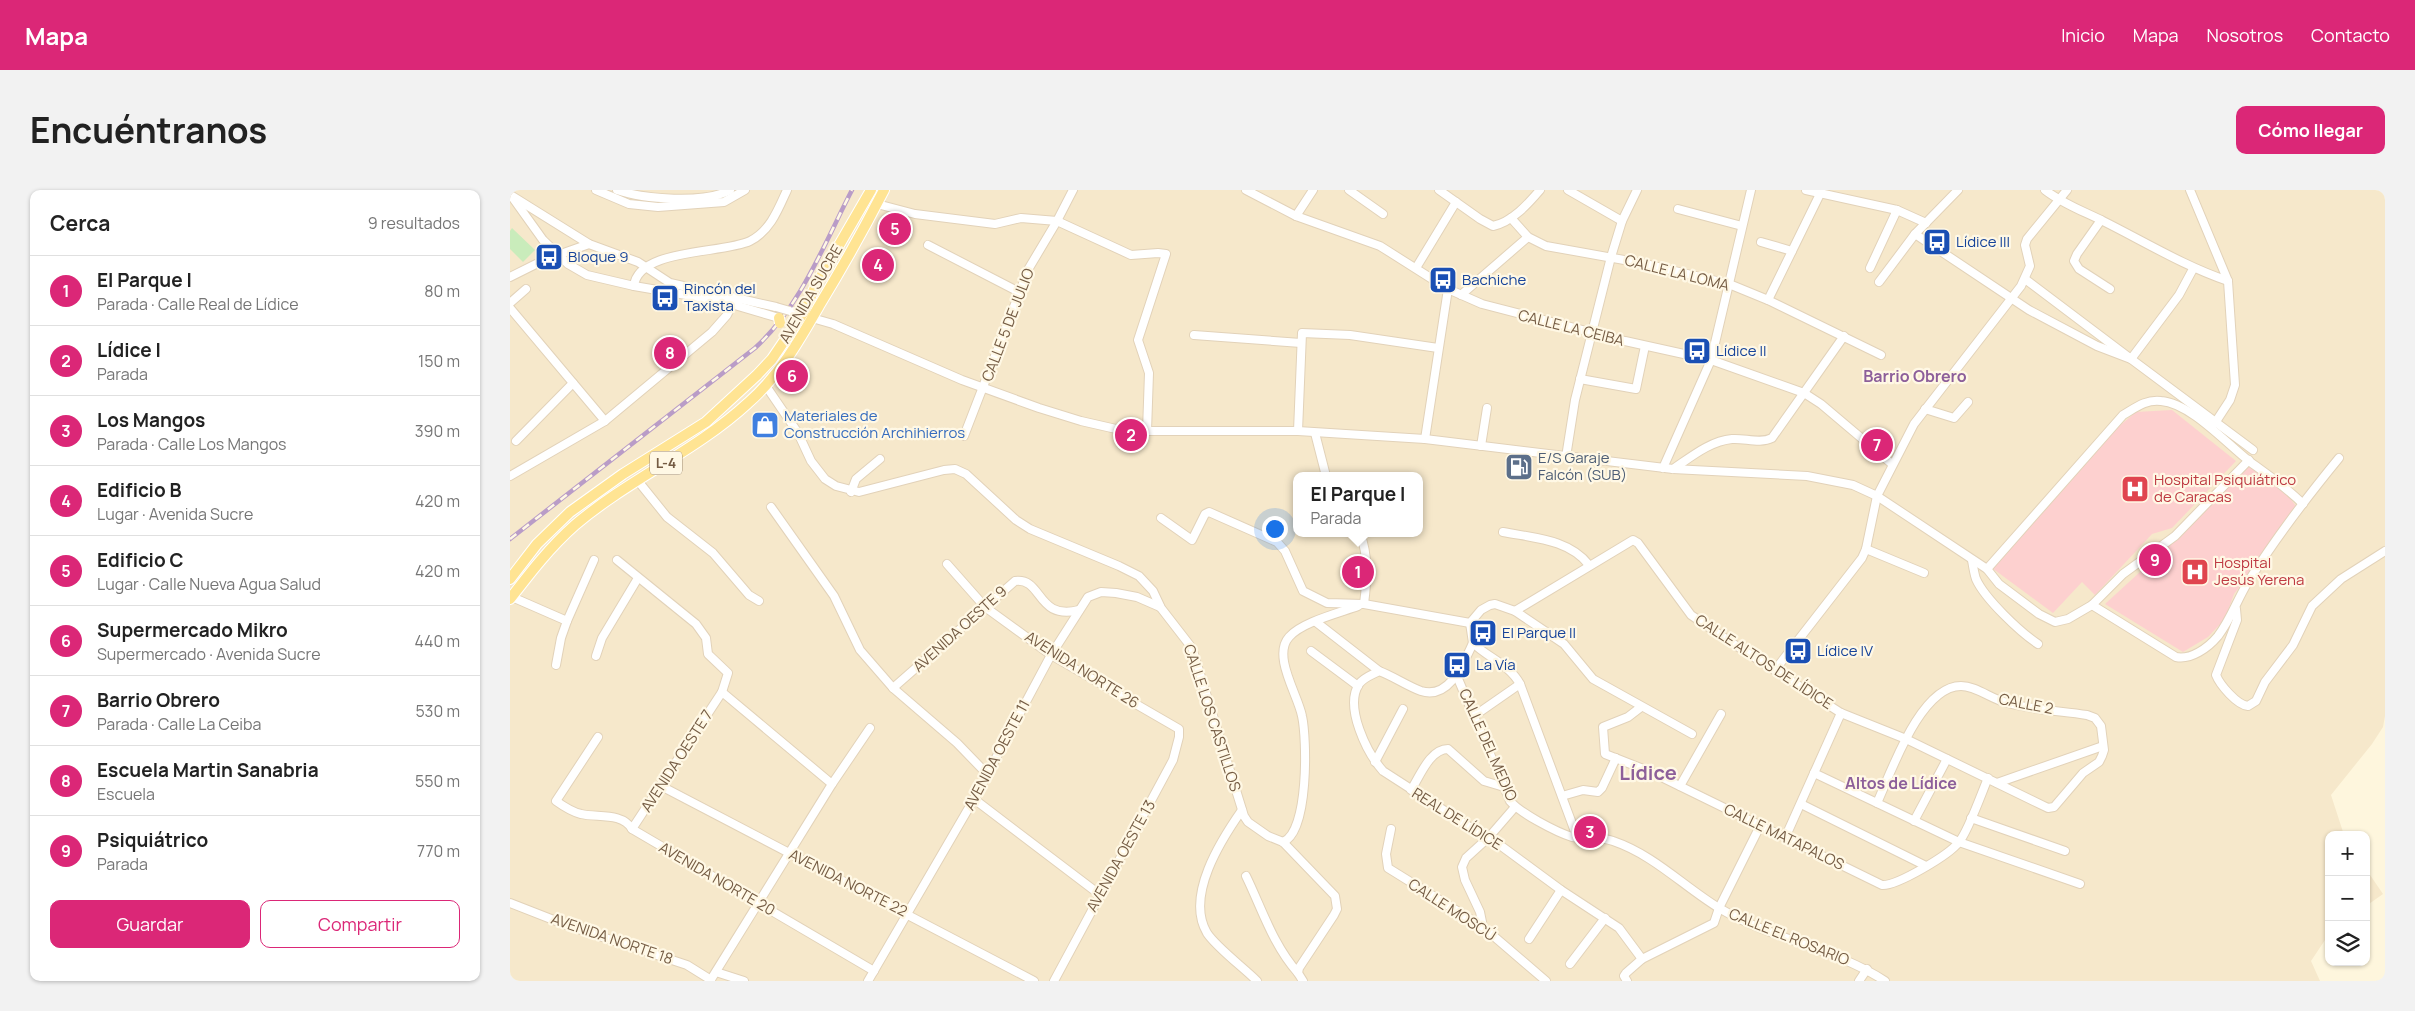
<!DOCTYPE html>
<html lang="es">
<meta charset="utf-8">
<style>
:root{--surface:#fff;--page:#f2f2f2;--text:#222;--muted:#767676;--line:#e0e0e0;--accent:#db2777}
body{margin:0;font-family:Manrope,sans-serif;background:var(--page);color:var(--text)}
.controls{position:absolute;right:15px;bottom:15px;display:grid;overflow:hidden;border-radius:10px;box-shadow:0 1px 4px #0004}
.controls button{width:45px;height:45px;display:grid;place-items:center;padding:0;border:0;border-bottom:1px solid var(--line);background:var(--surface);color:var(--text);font:25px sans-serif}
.you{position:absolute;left:764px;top:338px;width:18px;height:18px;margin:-12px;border:4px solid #fff;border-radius:50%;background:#1a73e8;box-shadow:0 0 0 8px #1a73e833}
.badge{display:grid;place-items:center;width:32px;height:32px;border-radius:50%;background:var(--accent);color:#fff;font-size:16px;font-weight:700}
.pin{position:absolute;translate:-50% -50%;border:2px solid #fff;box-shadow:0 1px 5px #0006}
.popup{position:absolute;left:783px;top:282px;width:130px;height:65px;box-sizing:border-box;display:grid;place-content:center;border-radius:10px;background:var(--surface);filter:drop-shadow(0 1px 4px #0005);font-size:16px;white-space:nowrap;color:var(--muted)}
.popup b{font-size:19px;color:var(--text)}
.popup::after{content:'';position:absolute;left:50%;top:100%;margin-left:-10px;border:10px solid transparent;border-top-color:var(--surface)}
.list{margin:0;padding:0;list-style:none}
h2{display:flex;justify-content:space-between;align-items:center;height:65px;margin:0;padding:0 20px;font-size:21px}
h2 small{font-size:16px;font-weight:400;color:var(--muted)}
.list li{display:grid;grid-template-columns:32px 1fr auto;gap:15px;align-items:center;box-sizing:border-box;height:70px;padding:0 20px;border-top:1px solid var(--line)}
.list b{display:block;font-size:19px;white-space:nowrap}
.list p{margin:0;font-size:16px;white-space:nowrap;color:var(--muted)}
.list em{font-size:16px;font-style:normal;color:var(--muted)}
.actions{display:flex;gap:10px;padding:15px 20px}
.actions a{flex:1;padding:11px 0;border:1px solid var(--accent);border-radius:10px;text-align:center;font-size:18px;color:var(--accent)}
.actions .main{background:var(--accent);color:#fff}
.icon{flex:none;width:28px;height:28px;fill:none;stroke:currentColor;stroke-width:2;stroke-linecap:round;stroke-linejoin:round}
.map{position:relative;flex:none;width:1875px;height:791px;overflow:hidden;border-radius:10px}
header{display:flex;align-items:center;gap:30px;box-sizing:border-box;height:70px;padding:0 25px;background:var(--accent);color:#fff}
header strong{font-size:24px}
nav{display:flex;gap:28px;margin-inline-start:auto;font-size:18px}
.intro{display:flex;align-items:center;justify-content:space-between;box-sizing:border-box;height:120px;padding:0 30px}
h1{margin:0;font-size:35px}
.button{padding:12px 22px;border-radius:10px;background:var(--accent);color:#fff;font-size:18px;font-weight:700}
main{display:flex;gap:30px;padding:0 30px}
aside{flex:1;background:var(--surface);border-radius:10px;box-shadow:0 1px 4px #0004}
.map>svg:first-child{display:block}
</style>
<header>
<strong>Mapa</strong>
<nav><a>Inicio</a><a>Mapa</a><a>Nosotros</a><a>Contacto</a></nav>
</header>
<div class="intro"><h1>Encuéntranos</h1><a class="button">Cómo llegar</a></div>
<main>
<aside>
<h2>Cerca<small>9 resultados</small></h2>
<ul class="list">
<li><span class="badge">1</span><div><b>El Parque I</b><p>Parada · Calle Real de Lídice</p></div><em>80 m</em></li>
<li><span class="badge">2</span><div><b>Lídice I</b><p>Parada</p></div><em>150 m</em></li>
<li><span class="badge">3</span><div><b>Los Mangos</b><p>Parada · Calle Los Mangos</p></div><em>390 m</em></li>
<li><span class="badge">4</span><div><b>Edificio B</b><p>Lugar · Avenida Sucre</p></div><em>420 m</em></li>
<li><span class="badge">5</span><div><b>Edificio C</b><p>Lugar · Calle Nueva Agua Salud</p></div><em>420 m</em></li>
<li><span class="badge">6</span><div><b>Supermercado Mikro</b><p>Supermercado · Avenida Sucre</p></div><em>440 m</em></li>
<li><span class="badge">7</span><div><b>Barrio Obrero</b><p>Parada · Calle La Ceiba</p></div><em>530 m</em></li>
<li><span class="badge">8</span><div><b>Escuela Martin Sanabria</b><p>Escuela</p></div><em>550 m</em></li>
<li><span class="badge">9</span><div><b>Psiquiátrico</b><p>Parada</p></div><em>770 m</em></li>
</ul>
<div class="actions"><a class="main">Guardar</a><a>Compartir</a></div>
</aside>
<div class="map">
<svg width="1875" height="791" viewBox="0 0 1875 791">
<rect width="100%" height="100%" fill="#fef6dd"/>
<!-- residential -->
<g fill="#f6e8cb" fill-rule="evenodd">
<path d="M 0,0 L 1875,0 L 1875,526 L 1873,537 L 1862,554 L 1821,605 L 1834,645 L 1819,645 L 1819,744 L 1801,771 L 1810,791 L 0,791 ZM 787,286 L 909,286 L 909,343 L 787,343 Z"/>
<path d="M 1856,679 L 1873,704 L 1856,716 Z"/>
</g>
<!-- medical -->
<g fill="#fdd0cf">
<path d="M 1662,220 L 1726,271 L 1662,338 L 1642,344 L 1585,405 L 1572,392 L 1543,423 L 1482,378 L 1595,248 L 1626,222 Z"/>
<path d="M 1739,276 L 1769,294 L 1789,320 L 1724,404 L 1715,429 L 1698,447 L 1673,462 L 1595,414 L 1654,360 Z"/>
</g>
<!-- green -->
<path fill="#c9ecbb" d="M 2,38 L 25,60 L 13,72 L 0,59 L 0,41 Z"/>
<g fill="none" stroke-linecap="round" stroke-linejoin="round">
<defs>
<g id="minor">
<path d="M 86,0 L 119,14 L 148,17 L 214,12 L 235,0"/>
<path d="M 107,0 C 133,9 195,14 220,0"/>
<path d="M 736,0 L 786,26 L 870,56 L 938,99 L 972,114 L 1115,151 L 1201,170 L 1294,203 L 1311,214 L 1382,274"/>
<path d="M 839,0 L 873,24"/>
<path d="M 929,0 L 970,29 L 983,36 C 1002,32 1018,14 1030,0"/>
<path d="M 1058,0 L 1112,31"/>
<path d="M 1296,0 L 1387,20 L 1416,33"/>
<path d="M 1535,0 C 1553,14 1573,21 1593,31 C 1635,52 1674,76 1718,91"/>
<path d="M 1680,0 L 1718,91 L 1725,195 L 1720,210 L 1705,233"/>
<path d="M 0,4 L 33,50 L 58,74 L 77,85 L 124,96 L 211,111 L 269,128"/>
<path d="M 2,6 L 79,54 L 128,72 L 160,93 L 266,117"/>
<path d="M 367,14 L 405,24 L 485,34 L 511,28 L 547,31 L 621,65 L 648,63 L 656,64 L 628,150 L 639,183 L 637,241"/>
<path d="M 1168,19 L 1232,36"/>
<path d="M 786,26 L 803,0"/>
<path d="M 1001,28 L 1018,47 L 1036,56 L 1131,73 L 1219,94 L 1258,110 L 1371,165"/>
<path d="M 1591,30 L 1567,64 L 1564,71 L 1569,79 L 1600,99"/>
<path d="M 1405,44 L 1519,120 L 1587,156 L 1621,169 L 1743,260"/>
<path d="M 1251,52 L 1282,61"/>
<path d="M 418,55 L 509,102"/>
<path d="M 906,78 L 946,12"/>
<path d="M 1360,78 L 1387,20"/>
<path d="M 0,87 L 34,70 L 79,54"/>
<path d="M 1515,89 L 1621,169 L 1669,105 L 1683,79"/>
<path d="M 1369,92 L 1405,44 L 1448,0"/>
<path d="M 124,96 C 128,58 213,64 240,51 C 260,41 268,20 277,0"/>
<path d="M 951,105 L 1018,47"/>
<path d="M 1258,110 L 1310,4"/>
<path d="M 0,113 L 16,99"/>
<path d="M 0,118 L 95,231"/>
<path d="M 280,121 L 294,122 L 302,128 L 323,134 L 452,190 L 529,218 L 571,231 L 606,239 L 637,241 L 788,241 L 915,249 L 1163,279 L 1297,286 L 1343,295 L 1367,306 L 1477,379 L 1489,394 L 1529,424 L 1545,432 L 1558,429 L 1582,415 L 1613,384 L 1665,346 L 1739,270"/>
<path d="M 684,145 L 791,153"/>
<path d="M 1070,189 L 1126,199 L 1135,156"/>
<path d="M 256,196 L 288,243 L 301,271 L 315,289 L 326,296 L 349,302 L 434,280 L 445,279 L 456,284 L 506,330 L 520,339 L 609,376 L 629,386 L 643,401 L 651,418 L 682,458 L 734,626 L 738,632 L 758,646 L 773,652 L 825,706 L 827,719 L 824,725 L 789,778 L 788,783 L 793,791"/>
<path d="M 1415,219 L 1444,228 L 1458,212"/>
<path d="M 788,241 L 792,143 L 840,145 L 928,158"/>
<path d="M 805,243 L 816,286"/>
<path d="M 454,246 L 519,78 L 547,31 L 563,0"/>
<path d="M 915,249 L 938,99"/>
<path d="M 6,251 L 63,193"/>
<path d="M 971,256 L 977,218"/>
<path d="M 1056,267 L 1065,210 L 1101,67 L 1112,31 L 1127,0"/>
<path d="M 1153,278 L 1201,170 L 1241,0"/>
<path d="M 1163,279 C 1181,267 1200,251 1222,249 C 1235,248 1250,254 1262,248 L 1334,146"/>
<path d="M 0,286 L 95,231 L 202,142 L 217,125 L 224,111"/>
<path d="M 128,291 L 157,327 L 203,363 L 239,405 L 249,411"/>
<path d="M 341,302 L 346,289 L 370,269"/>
<path d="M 261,317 L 324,406 L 350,460 L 383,498 L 447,553 L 477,584"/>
<path d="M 651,328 L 682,350 L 695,324 L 699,322 L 767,352 L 775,361 L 793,401 L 817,413 L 854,414 L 960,433"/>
<path d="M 993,342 C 1023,348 1059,349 1079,375"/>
<path d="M 850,343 C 859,367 857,390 854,414"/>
<path d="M 1356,359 L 1414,383"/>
<path d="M 107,370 L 186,434 L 196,448 L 198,464 L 218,483 L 212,502 L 122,639"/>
<path d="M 1462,370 C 1463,376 1464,383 1466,389 C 1475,409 1510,442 1528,454"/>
<path d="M 437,374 L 475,417 L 541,465 L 669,539 L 669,547 L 663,570 L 544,791"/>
<path d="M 1477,379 L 1613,225 C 1625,218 1636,209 1651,211 C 1680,213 1716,253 1739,271 C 1758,285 1776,297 1793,314"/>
<path d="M 2,407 L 57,431"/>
<path d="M 1582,415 L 1666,467 C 1681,470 1698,458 1708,446 C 1721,429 1727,410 1738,392 C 1765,349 1797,307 1829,268"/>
<path d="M 1726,419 L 1727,430 L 1706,485 C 1710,495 1727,515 1738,516 L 1746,511 L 1755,492 L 1783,455 L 1802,416 L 1831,389 L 1875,361"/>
<path d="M 1005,421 L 1123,350 L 1128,353 L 1181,425 L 1219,451 L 1331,523 L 1396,549 L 1538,618 L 1544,617 L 1573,583 L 1589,572 L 1592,566 L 1594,560 L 1591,536 L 1585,528 L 1577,525 C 1551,521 1524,520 1498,513 C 1482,510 1467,496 1451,496 C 1410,496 1381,583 1367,613"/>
<path d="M 806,432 L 869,481"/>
<path d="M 960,433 L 971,420 L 980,415 L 985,414 L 1005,421 L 1054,454 L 1083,489 L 1182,544"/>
<path d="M 960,433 L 963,453"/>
<path d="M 963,453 C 954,472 940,510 911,501 C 897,496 883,486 869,481 C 862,485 854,487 849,494 C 834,517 857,563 873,581 L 963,639 L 979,647 L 1051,700 L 1109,738 L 1132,769 L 1204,733 L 1209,718 L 1250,636"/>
<path d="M 963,453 C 978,468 999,474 1010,494 L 1067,647"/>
<path d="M 801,461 L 848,496"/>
<path d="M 86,466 L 92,448 L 128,388"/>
<path d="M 46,475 L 51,448 L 57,431 L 84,370"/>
<path d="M 1265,480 L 1352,368 L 1356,359 L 1367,306 L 1404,234 L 1511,96 L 1520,76 L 1515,55 L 1517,49 L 1557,0"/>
<path d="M 946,484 L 1000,611 C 1010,623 1046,642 1062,647 C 1075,650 1090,646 1103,651 C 1144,665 1173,696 1209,718 C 1261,749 1324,758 1375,791"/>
<path d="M 383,498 L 505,391 C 533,387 526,431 569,420"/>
<path d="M 212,502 L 322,594"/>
<path d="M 1131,517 L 1118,527 L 1093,537 L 1095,564 L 1141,582 L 1372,695 C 1387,696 1439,665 1449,652 C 1458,642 1472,602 1478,588"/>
<path d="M 964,526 L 1010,494"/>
<path d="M 88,547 L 46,611 C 53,616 62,622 71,624 C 87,628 112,622 122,639 L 364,781"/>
<path d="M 865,572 L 893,519"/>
<path d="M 1304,583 L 1449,652 L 1570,694"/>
<path d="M 1487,593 L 1593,556"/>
<path d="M 151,596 L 524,791"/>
<path d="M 1170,596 L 1211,524"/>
<path d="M 901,600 C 910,586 920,559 938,559 L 974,591 L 994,597"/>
<path d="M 1052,606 L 1073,600 L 1088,602 L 1092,598 L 1106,568"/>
<path d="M 464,609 L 589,704"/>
<path d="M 1291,614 L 1416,676"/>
<path d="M 732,620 C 711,650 675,706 697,743 C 706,757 734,778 747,791"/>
<path d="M 1461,628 L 1555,661"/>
<path d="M 1404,631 L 1437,569"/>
<path d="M 881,639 L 876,664 L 878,678 L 973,737 L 1036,791"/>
<path d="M 1275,648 L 1331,523"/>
<path d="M 773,652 C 799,642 797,549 792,526 C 788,505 762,466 779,447 C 792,432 829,423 848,416"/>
<path d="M 736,686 C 752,719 763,755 788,783"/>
<path d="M 0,713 L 59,736 L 177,775 L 201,790"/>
<path d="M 973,737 L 970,722 L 955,690 L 952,677 L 956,668 L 979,647 L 1005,617"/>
<path d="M 1019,749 L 1051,700"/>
<path d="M 1060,774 L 1095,728"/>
<path d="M 206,782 L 234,791"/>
<path d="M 200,791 L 322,594 L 360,538"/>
<path d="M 358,791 L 464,609 L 541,465 L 578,407 L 591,402 L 606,403 L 627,407 L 650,417"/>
<path d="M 1117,791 L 1114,786 L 1116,783 L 1132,769"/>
<path d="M 1349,791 L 1357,779"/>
</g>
<g id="major">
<path d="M 0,389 L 27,354 L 60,322 L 113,284 L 196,232 L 247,185 L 262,169 L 294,122 L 306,95 L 361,0"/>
<path d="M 0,409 C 20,383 40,357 65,335 C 119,289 186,261 238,213 C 269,186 289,151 309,116 C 332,78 354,39 374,0"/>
</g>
</defs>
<!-- minor casing -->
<use href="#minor" stroke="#e2d2b9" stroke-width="10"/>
<!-- major casing -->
<use href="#major" stroke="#fff" stroke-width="12"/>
<!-- minor -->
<use href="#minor" stroke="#fff" stroke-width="8"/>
<!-- major -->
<use href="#major" stroke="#ffe493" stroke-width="10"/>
<defs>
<path id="rail" d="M 0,349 L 245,158 C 291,116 314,54 342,0"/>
</defs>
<!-- rail casing -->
<use href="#rail" stroke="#b99cc7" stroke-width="4.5"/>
<!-- rail -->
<use href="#rail" stroke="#fff8e5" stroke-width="2.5" stroke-dasharray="8" stroke-linecap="butt"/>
<defs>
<path id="minor-bridge" d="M 266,117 L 280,121"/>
<path id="major-bridge" d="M 269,128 L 270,133"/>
</defs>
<!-- minor-bridge casing -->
<use href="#minor-bridge" stroke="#e2d2b9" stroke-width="10" stroke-linecap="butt"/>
<!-- major-bridge casing -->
<use href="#major-bridge" stroke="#fff" stroke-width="12" stroke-linecap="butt"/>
<!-- minor-bridge -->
<use href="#minor-bridge" stroke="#fff" stroke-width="8"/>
<!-- major-bridge -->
<use href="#major-bridge" stroke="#ffe493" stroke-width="10"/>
</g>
<!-- icons -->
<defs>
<symbol id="bus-square" viewBox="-11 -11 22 22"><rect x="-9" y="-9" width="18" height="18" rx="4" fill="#1a4fb4" stroke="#fff8e5"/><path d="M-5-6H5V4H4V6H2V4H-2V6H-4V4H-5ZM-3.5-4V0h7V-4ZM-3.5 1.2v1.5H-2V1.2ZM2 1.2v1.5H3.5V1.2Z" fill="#fff"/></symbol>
<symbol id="shop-square" viewBox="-11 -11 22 22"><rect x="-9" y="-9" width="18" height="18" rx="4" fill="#3f7fe0" stroke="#fff8e5"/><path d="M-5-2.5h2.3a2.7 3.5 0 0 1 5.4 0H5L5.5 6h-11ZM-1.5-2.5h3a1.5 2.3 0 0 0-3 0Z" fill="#fff"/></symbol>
<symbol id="fuel-square" viewBox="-11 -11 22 22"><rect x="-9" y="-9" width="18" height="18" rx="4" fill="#5c6f8a" stroke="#fff8e5"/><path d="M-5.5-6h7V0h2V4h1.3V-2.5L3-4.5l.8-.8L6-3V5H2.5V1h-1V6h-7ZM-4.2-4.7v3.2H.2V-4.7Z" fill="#fff"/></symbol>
<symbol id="hospital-square" viewBox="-11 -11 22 22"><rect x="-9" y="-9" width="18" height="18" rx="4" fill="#e0444e" stroke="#fff8e5"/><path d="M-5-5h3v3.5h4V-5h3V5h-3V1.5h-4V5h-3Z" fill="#fff"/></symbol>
</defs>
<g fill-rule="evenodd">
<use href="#bus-square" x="1411" y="36" width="32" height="32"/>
<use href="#bus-square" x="23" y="51" width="32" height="32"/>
<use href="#bus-square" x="917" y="74" width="32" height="32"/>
<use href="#bus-square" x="139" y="92" width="32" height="32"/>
<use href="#bus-square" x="1171" y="145" width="32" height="32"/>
<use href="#shop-square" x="239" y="219" width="32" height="32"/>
<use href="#fuel-square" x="993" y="261" width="32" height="32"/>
<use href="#hospital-square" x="1609" y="283" width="32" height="32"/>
<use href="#hospital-square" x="1669" y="366" width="32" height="32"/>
<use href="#bus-square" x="957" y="427" width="32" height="32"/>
<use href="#bus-square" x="1272" y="445" width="32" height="32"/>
<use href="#bus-square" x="931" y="459" width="32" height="32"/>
</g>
<g text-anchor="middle" stroke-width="4.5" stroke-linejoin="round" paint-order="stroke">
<!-- shield labels -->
<rect fill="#fff8e5" stroke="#9e8b74" stroke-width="1" x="140" y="261.5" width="32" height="23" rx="4"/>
<g font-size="14" font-weight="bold" fill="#755c44">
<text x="156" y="278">L-4</text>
</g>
<!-- transit labels -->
<g font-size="15" fill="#164399" stroke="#fff8e5" text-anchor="start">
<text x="1446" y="57">Lídice III</text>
<text x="58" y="72">Bloque 9</text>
<text x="952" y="95">Bachiche</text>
<text x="174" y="104">Rincón del<tspan x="174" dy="17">Taxista</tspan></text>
<text x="1206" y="166">Lídice II</text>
<text x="992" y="448">El Parque II</text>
<text x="1307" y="466">Lídice IV</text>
<text x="966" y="480">La Vía</text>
</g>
<!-- street labels -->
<g font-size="15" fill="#755c44" stroke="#fff8e5">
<text transform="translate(1167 83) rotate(14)" y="5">CALLE LA LOMA</text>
<text transform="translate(301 104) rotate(-60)" y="5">AVENIDA SUCRE</text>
<text transform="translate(498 135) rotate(-69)" y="5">CALLE 5 DE JULIO</text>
<text transform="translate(1061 138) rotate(14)" y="5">CALLE LA CEIBA</text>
<text transform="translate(450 439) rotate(-42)" y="5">AVENIDA OESTE 9</text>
<text transform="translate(1254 472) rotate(33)" y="5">CALLE ALTOS DE LÍDICE</text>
<text transform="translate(572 480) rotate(32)" y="5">AVENIDA NORTE 26</text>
<text transform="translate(1516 514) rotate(11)" y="5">CALLE 2</text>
<text transform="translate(702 528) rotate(72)" y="5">CALLE LOS CASTILLOS</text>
<text transform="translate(978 555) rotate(66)" y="5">CALLE DEL MEDIO</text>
<text transform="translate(487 565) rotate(-62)" y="5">AVENIDA OESTE 11</text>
<text transform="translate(167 571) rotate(-57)" y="5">AVENIDA OESTE 7</text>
<text transform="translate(947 629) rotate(32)" y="5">REAL DE LÍDICE</text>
<text transform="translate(1274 647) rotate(26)" y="5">CALLE MATAPALOS</text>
<text transform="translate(611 666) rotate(-61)" y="5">AVENIDA OESTE 13</text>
<text transform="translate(207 689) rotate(30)" y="5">AVENIDA NORTE 20</text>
<text transform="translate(338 693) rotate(27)" y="5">AVENIDA NORTE 22</text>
<text transform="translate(942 720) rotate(33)" y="5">CALLE MOSCÚ</text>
<text transform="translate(1279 747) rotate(22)" y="5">CALLE EL ROSARIO</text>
<text transform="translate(102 749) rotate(19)" y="5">AVENIDA NORTE 18</text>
</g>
<!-- shop labels -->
<g font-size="15" fill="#366cbe" stroke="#fff8e5" text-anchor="start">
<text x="274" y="231">Materiales de<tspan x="274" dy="17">Construcción Archihierros</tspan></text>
</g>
<!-- service labels -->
<g font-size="15" fill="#4e5e75" stroke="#fff8e5" text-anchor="start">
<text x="1028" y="273">E/S Garaje<tspan x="1028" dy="17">Falcón (SUB)</tspan></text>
</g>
<!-- health labels -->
<g font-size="15" fill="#be3a42" stroke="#fff8e5" text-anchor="start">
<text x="1644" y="295">Hospital Psiquiátrico<tspan x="1644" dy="17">de Caracas</tspan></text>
<text x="1704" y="378">Hospital<tspan x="1704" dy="17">Jesús Yerena</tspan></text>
</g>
<!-- neighbourhood labels -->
<g font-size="16" font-weight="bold" fill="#8d5f9a" stroke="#fff8e5">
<text x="1405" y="192">Barrio Obrero</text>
<text x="1391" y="599">Altos de Lídice</text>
</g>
<!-- district labels -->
<g font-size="20" font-weight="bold" fill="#8d5f9a" stroke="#fff8e5">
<text x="1138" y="590">Lídice</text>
</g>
</g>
</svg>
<div class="controls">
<button>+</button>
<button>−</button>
<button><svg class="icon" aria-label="layers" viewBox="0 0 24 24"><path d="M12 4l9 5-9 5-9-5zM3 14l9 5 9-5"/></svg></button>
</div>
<div class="you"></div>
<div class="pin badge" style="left:848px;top:382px">1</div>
<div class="popup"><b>El Parque I</b>Parada</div>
<div class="pin badge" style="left:621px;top:245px">2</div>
<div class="pin badge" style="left:1080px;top:642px">3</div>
<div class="pin badge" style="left:368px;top:75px">4</div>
<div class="pin badge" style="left:385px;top:39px">5</div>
<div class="pin badge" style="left:282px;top:186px">6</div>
<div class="pin badge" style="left:1367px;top:255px">7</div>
<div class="pin badge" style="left:160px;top:163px">8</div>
<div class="pin badge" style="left:1645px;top:370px">9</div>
</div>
</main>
